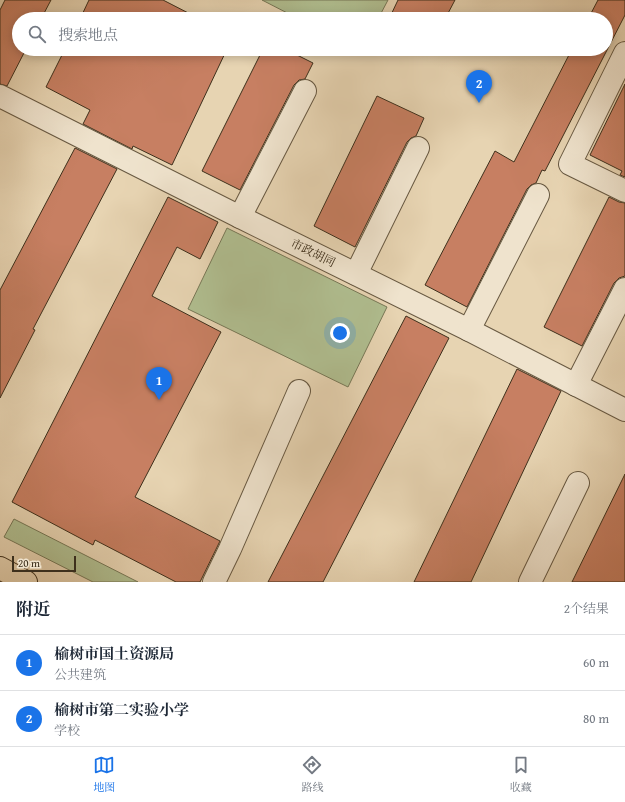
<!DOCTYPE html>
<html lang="zh">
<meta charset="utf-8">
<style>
:root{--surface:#fff;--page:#f2f2f3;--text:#1f2937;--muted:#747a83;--line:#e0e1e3;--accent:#1a73e8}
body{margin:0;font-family:"Gentium Book Plus","Noto Serif SC",serif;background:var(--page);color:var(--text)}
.scale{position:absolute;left:12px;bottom:10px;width:64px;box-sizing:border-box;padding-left:4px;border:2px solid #3e301c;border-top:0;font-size:11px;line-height:14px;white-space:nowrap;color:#3e301c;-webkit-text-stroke:3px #efe3cd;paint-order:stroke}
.you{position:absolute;left:340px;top:333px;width:14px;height:14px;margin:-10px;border:3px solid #fff;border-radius:50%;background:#1a73e8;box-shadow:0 0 0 6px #1a73e833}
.badge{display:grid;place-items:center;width:26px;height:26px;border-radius:50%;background:var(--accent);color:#fff;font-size:13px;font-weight:700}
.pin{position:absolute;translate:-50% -33px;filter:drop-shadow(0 1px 2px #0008)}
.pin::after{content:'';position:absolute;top:21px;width:14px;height:12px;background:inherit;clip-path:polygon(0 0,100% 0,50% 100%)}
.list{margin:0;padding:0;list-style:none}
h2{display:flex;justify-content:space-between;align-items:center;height:52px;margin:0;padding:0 16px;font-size:17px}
h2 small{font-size:13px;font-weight:400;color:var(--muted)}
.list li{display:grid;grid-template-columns:26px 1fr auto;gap:12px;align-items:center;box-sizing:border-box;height:56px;padding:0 16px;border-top:1px solid var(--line)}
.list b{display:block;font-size:15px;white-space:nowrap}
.list p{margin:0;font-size:13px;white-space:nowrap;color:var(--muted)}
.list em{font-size:13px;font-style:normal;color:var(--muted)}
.icon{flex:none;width:22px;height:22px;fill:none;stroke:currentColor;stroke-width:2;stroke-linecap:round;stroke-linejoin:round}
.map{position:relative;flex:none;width:625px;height:582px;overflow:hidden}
.search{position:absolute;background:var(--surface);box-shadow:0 2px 10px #0003;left:12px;right:12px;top:12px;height:44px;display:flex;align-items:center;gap:10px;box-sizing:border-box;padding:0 14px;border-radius:22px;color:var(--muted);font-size:15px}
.sheet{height:164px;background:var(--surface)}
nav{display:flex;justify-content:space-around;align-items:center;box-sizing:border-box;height:56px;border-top:1px solid var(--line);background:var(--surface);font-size:11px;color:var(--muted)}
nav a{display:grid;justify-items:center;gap:2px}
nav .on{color:var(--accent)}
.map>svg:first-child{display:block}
</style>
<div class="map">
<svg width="625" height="582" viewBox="0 0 625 582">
<rect width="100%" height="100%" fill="#e7d4b2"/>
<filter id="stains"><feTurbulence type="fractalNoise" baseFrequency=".005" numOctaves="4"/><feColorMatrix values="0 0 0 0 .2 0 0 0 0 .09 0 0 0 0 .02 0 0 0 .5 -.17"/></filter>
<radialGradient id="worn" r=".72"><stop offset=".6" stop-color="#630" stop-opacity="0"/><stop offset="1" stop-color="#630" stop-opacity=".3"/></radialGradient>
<!-- green -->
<g fill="#b0be90" stroke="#777756">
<path d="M 262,0 L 388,0 L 378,19 L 299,19 Z"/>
<path d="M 227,228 L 387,307 L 348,387 L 188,309 Z"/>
<path d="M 14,519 L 138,582 L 93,582 L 4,537 Z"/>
</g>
<!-- building -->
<g fill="#c77f62" stroke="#3e301c">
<path d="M 5,0 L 51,0 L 41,19 L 19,19 L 19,49 L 26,49 L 7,86 L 0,84 L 0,10 Z"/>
<path d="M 89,0 L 163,0 L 198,18 L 197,19 L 80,19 Z"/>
<path d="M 398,0 L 455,0 L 445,19 L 389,19 Z"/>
<path d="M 598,0 L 625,0 L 625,15 L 545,171 L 542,170 L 536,183 L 531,185 L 527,189 L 467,307 L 425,285 L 495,151 L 514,162 L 572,49 L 606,49 L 606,19 L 588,19 Z"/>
<path d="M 65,49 L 227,49 L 172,165 L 133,146 L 132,149 L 83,124 L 90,110 L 46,87 Z"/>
<path d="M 263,49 L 285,49 L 313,63 L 305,79 L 299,80 L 294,85 L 240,190 L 202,171 Z"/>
<path d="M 625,84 L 625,177 L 620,175 L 622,171 L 590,155 Z"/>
<path d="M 377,96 L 424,118 L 416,136 L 411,138 L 407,142 L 355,247 L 314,226 Z"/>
<path d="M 75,148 L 117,169 L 33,329 L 35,330 L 0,398 L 0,290 Z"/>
<path d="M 168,197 L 218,222 L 200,259 L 177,247 L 152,296 L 221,332 L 135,497 L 220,541 L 200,582 L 176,582 L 95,540 L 93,545 L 12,502 Z"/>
<path d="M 609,197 L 619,202 L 625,203 L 625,276 L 619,278 L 614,283 L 582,346 L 544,327 Z"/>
<path d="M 406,316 L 449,338 L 323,582 L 268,582 Z"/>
<path d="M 517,369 L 561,391 L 471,582 L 414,582 Z"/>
<path d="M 625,474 L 625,582 L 572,582 Z"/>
</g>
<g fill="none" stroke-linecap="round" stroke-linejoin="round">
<defs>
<g id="minor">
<path d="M 625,53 L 570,164 L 625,191"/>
<path d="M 0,96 L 240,217 L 469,330 L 625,410"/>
<path d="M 240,217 L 305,91"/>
<path d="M 356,274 L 418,148"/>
<path d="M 469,330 L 538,195"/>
<path d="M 576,385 L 625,289"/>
<path d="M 214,582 L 230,549 L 299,391"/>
<path d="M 530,582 L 578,483"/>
</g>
<path id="major" d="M 0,568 L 26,582"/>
</defs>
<!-- minor casing -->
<use href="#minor" stroke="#685942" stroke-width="24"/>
<!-- major casing -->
<use href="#major" stroke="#3e301c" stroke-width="24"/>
<!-- minor -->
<use href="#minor" stroke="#efe3cd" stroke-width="22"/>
<!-- major -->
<use href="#major" stroke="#e7d4b2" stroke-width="22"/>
</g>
<g text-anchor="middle" stroke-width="3.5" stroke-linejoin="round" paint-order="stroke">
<!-- street labels -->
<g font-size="12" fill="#3e301c" stroke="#efe3cd">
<text transform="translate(313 253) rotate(26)" y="4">市政胡同</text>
</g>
</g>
<rect width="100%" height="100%" filter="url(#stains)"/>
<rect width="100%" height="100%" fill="url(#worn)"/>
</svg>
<div class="scale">20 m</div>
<div class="you"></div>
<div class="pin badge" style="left:159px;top:400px">1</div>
<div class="pin badge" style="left:479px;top:103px">2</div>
<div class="search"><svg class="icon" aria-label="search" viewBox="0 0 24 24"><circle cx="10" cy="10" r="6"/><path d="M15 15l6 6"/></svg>搜索地点</div>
</div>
<section class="sheet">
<h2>附近<small>2个结果</small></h2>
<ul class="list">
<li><span class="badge">1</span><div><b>榆树市国土资源局</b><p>公共建筑</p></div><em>60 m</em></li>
<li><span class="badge">2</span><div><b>榆树市第二实验小学</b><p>学校</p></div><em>80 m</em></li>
</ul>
</section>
<nav>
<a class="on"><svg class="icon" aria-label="map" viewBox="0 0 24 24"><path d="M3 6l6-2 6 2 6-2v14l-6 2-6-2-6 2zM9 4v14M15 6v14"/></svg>地图</a>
<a><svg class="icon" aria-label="directions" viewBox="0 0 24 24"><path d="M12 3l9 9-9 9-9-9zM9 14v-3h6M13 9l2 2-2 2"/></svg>路线</a>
<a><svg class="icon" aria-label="saved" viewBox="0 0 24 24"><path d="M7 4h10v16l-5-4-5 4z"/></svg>收藏</a>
</nav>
